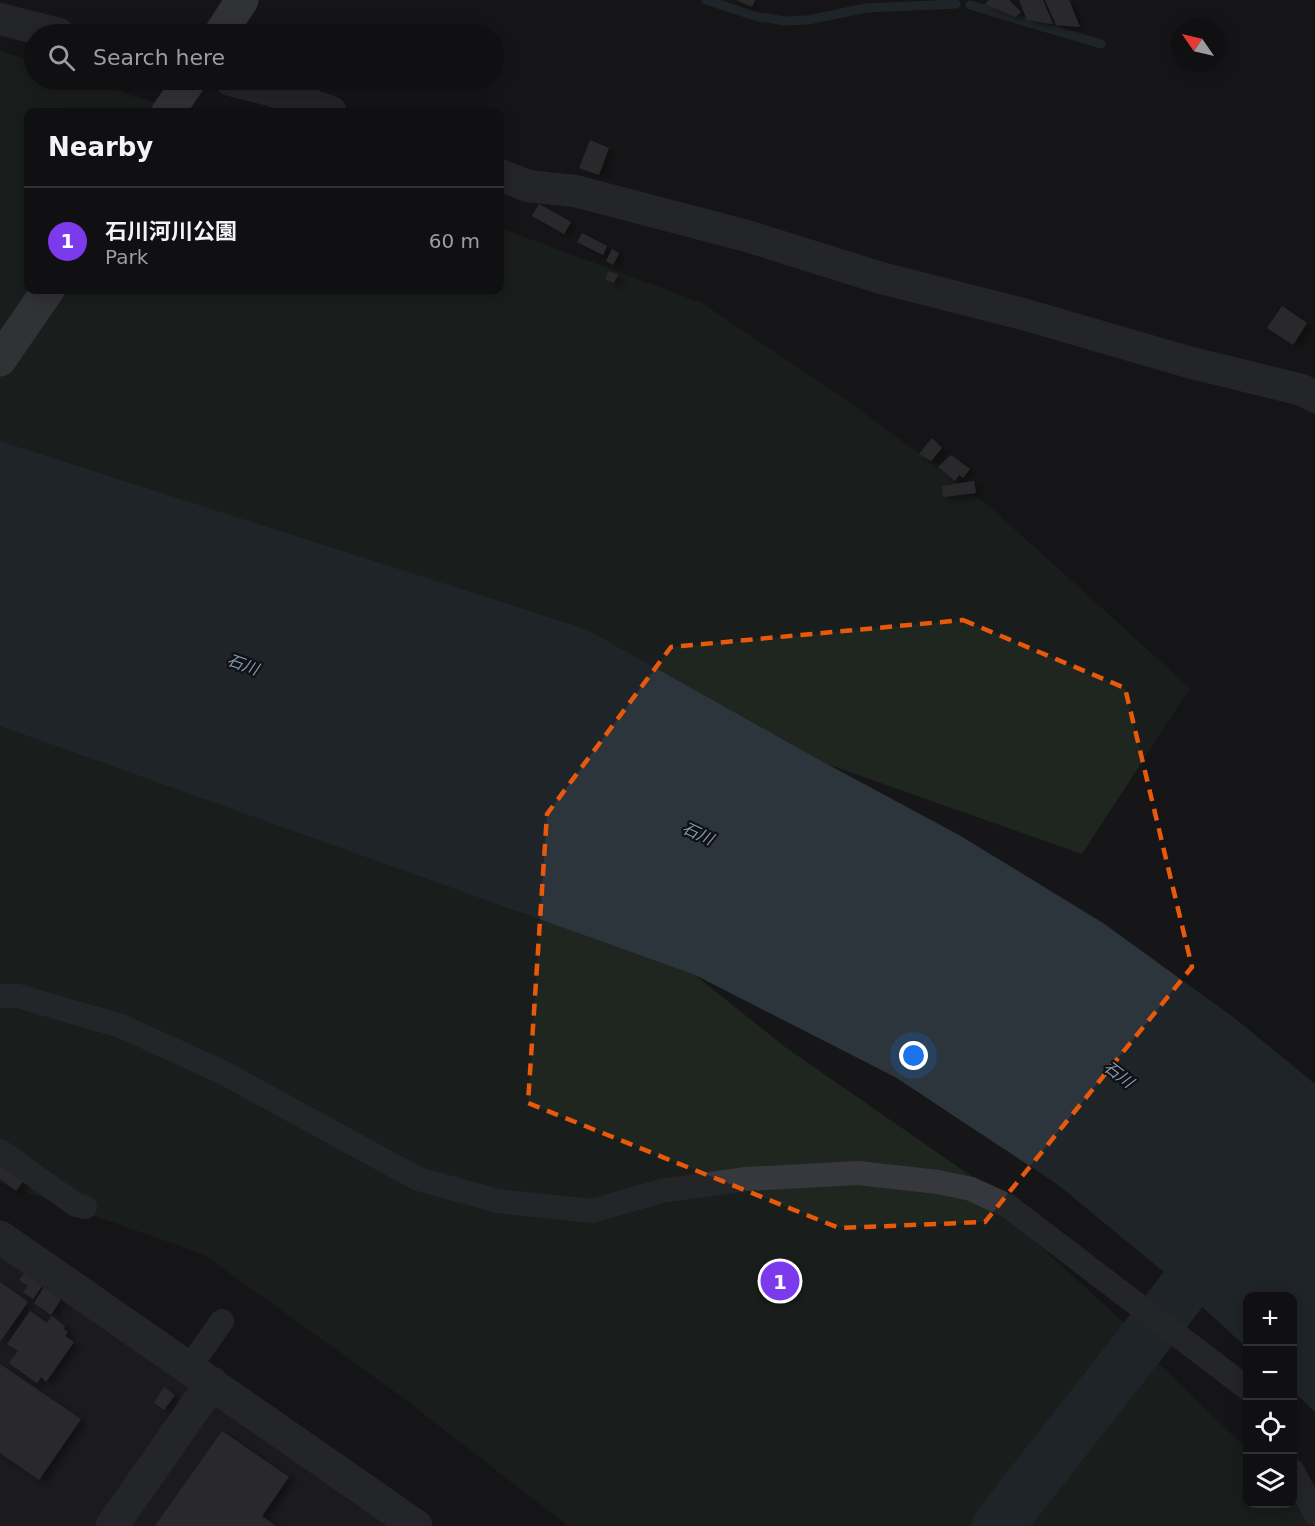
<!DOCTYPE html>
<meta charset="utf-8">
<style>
:root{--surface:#101012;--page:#19191b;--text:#f1f3f6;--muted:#9c9d9f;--line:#303032;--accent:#7c3aed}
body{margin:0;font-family:"DejaVu Sans","Noto Sans JP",sans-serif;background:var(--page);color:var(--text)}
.controls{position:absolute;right:18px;bottom:18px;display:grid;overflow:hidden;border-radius:12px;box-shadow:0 3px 15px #0003}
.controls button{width:54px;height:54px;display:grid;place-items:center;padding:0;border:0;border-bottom:2px solid var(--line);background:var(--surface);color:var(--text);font:30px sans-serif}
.compass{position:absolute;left:1171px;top:18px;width:54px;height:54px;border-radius:50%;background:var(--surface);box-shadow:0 3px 15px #0003;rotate:304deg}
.you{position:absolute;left:914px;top:1056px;width:21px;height:21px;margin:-15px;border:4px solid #fff;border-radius:50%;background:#1a73e8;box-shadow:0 0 0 9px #1a73e833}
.badge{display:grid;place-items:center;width:39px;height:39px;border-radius:50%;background:var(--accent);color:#fff;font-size:20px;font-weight:700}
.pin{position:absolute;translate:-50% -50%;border:3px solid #fff;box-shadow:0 2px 6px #0006}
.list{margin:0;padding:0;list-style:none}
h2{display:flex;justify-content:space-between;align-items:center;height:78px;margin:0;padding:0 24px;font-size:26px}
h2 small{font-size:20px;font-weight:400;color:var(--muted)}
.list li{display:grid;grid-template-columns:39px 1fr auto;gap:18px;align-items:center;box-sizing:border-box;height:108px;padding:0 24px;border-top:2px solid var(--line)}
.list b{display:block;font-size:22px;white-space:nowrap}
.list p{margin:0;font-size:20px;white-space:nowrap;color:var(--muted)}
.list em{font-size:20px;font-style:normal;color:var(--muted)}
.icon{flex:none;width:33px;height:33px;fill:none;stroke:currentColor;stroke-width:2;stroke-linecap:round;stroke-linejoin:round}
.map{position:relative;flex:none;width:1315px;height:1526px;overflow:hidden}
.search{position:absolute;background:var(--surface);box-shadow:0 3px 15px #0003;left:24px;top:24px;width:480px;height:66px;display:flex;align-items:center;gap:15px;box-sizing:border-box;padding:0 21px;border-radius:33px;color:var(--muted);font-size:22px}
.panel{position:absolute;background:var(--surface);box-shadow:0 3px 15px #0003;left:24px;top:108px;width:480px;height:186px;border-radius:12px}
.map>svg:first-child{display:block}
</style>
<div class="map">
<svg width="1315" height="1526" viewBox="0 0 1315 1526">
<defs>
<filter id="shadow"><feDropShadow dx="6" dy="4" stdDeviation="3" flood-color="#0009"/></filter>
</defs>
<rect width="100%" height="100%" fill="#161618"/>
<!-- built -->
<path fill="#222225" d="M 0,1256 L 397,1526 L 0,1526 Z"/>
<!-- green -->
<g fill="#1e261f">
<path d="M 0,51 L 34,62 L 34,80 L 86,80 L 182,112 L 28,112 L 28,290 L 500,290 L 500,228 L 702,303 L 858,408 L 989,506 L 1190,688 L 1082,854 L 827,764 L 586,629 L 0,441 Z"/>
<path d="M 0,726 L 695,975 L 785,1047 L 974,1178 L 1019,1227 L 1137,1335 L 983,1526 L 568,1526 L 402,1397 L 203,1254 L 0,1183 Z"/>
<path d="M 1153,1358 L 1247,1449 L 1248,1504 L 1292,1504 L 1293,1493 L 1315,1522 L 1315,1526 L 1020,1526 Z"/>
</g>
<!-- water -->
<path fill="#2c353c" d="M 0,441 L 586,629 L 827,764 L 959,835 L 1103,923 L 1237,1020 L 1315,1084 L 1315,1412 L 1293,1391 L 1292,1296 L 1248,1296 L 1247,1348 L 1170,1277 L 1057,1184 L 895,1077 L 695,975 L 0,726 Z"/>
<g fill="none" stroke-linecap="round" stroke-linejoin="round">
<!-- stream -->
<g stroke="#2c353c" stroke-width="9">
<path d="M 706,0 L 758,17 L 786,21 L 808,20 L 866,8 L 956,4"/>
<path d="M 970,5 L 1101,44"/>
</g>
<!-- river -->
<path stroke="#2c353c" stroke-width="52" d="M 998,1526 L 1228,1232"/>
</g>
<!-- building -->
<g fill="#404145" filter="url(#shadow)">
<path d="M 736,0 L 755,0 L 752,7 Z"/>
<path d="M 989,0 L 1009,0 L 1021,12 L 1015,17 L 985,4 Z"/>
<path d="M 1019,0 L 1043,0 L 1053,24 L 1027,20 Z"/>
<path d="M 1045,0 L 1069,0 L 1080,27 L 1056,25 Z"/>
<path d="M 590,140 L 609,148 L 599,175 L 579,168 Z"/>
<path d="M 539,204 L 571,222 L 564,234 L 532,216 Z"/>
<path d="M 582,233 L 607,246 L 603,255 L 577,242 Z"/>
<path d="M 612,249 L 619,253 L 613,265 L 606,261 Z"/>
<path d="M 609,271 L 618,275 L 614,283 L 605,279 Z"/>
<path d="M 1282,306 L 1307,323 L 1293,345 L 1267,328 Z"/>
<path d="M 932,438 L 942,448 L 931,461 L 919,454 Z"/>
<path d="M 951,455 L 970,469 L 963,478 L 959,475 L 955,481 L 938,467 Z"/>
<path d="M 974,481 L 976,493 L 943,497 L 942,486 Z"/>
<path d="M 0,1158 L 26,1177 L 16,1191 L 0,1179 Z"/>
<path d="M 25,1273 L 42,1286 L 33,1299 L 23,1292 L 28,1286 L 19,1280 Z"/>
<path d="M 0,1282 L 28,1302 L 0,1342 Z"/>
<path d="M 44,1287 L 61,1299 L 51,1315 L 34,1303 Z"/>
<path d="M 30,1311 L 47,1323 L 52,1316 L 65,1326 L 63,1329 L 68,1332 L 65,1336 L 74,1342 L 46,1382 L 41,1377 L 37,1383 L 9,1363 L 18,1351 L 7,1344 Z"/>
<path d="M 0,1364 L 81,1419 L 39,1480 L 0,1453 Z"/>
<path d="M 164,1387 L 175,1395 L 164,1410 L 154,1403 Z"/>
<path d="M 222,1431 L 289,1477 L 262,1516 L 276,1526 L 155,1526 Z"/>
</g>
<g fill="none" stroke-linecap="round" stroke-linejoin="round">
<!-- pedestrian -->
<g stroke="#37383d" stroke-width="24">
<path d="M 0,996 L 18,996 L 121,1026 L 222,1072 L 418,1179 L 498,1201 L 592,1211 L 661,1191 L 746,1179 L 858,1173 L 938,1182 L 971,1189 L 1008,1206 L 1248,1389"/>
<path d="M 0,1151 L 76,1205 L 85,1207"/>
<path d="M 189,1368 L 222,1321"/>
<path d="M 1292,1470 L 1315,1513"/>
</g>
<!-- minor -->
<g stroke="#37383d" stroke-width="32">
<path d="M 0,19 L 59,34"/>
<path d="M 230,80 L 270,90 L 331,112"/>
<path d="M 500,175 L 528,186 L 575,191 L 747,236 L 881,278 L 1023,314 L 1188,362 L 1302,390 L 1315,397"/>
</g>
<!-- tertiary -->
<g stroke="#37383d" stroke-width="33">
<path d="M 0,1237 L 416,1526"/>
<path d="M 112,1526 L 212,1383"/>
</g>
<!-- primary -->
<g stroke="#53555c" stroke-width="33">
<path d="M 220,34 L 242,0"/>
<path d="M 168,112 L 190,80"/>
<path d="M 0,360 L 48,290"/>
</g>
</g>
<!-- marked area -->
<path d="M0 0H1315V1526H0ZM 963,620 L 1125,688 L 1192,967 L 985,1222 L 839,1228 L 528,1103 L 547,814 L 671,647 Z" fill="#161618" fill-opacity=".55" fill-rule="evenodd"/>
<path fill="none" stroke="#e8590c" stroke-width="4.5" stroke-dasharray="12 8" stroke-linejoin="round" d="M 963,620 L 1125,688 L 1192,967 L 985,1222 L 839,1228 L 528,1103 L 547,814 L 671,647 Z"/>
<g text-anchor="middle" stroke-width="4.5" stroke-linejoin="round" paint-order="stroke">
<!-- water labels -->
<g font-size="16" font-style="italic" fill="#7f9bb3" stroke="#111113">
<text transform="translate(243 664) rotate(20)" y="6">石川</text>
<text transform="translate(698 833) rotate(25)" y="6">石川</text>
<text transform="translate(1119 1074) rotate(38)" y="6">石川</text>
</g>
</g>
</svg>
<div class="controls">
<button>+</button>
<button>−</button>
<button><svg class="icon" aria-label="locate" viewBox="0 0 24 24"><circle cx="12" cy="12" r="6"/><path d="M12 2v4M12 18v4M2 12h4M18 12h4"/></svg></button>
<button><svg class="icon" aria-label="layers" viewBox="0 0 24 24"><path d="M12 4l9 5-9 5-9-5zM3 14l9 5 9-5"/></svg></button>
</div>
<svg class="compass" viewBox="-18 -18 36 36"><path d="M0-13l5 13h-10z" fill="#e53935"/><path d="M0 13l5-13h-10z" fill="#9c9d9f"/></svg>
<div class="you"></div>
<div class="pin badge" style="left:780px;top:1281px">1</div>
<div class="search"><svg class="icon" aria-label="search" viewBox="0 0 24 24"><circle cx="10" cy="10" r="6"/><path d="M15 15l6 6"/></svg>Search here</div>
<section class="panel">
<h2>Nearby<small></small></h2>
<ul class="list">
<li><span class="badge">1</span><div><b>石川河川公園</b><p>Park</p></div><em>60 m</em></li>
</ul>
</section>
</div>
